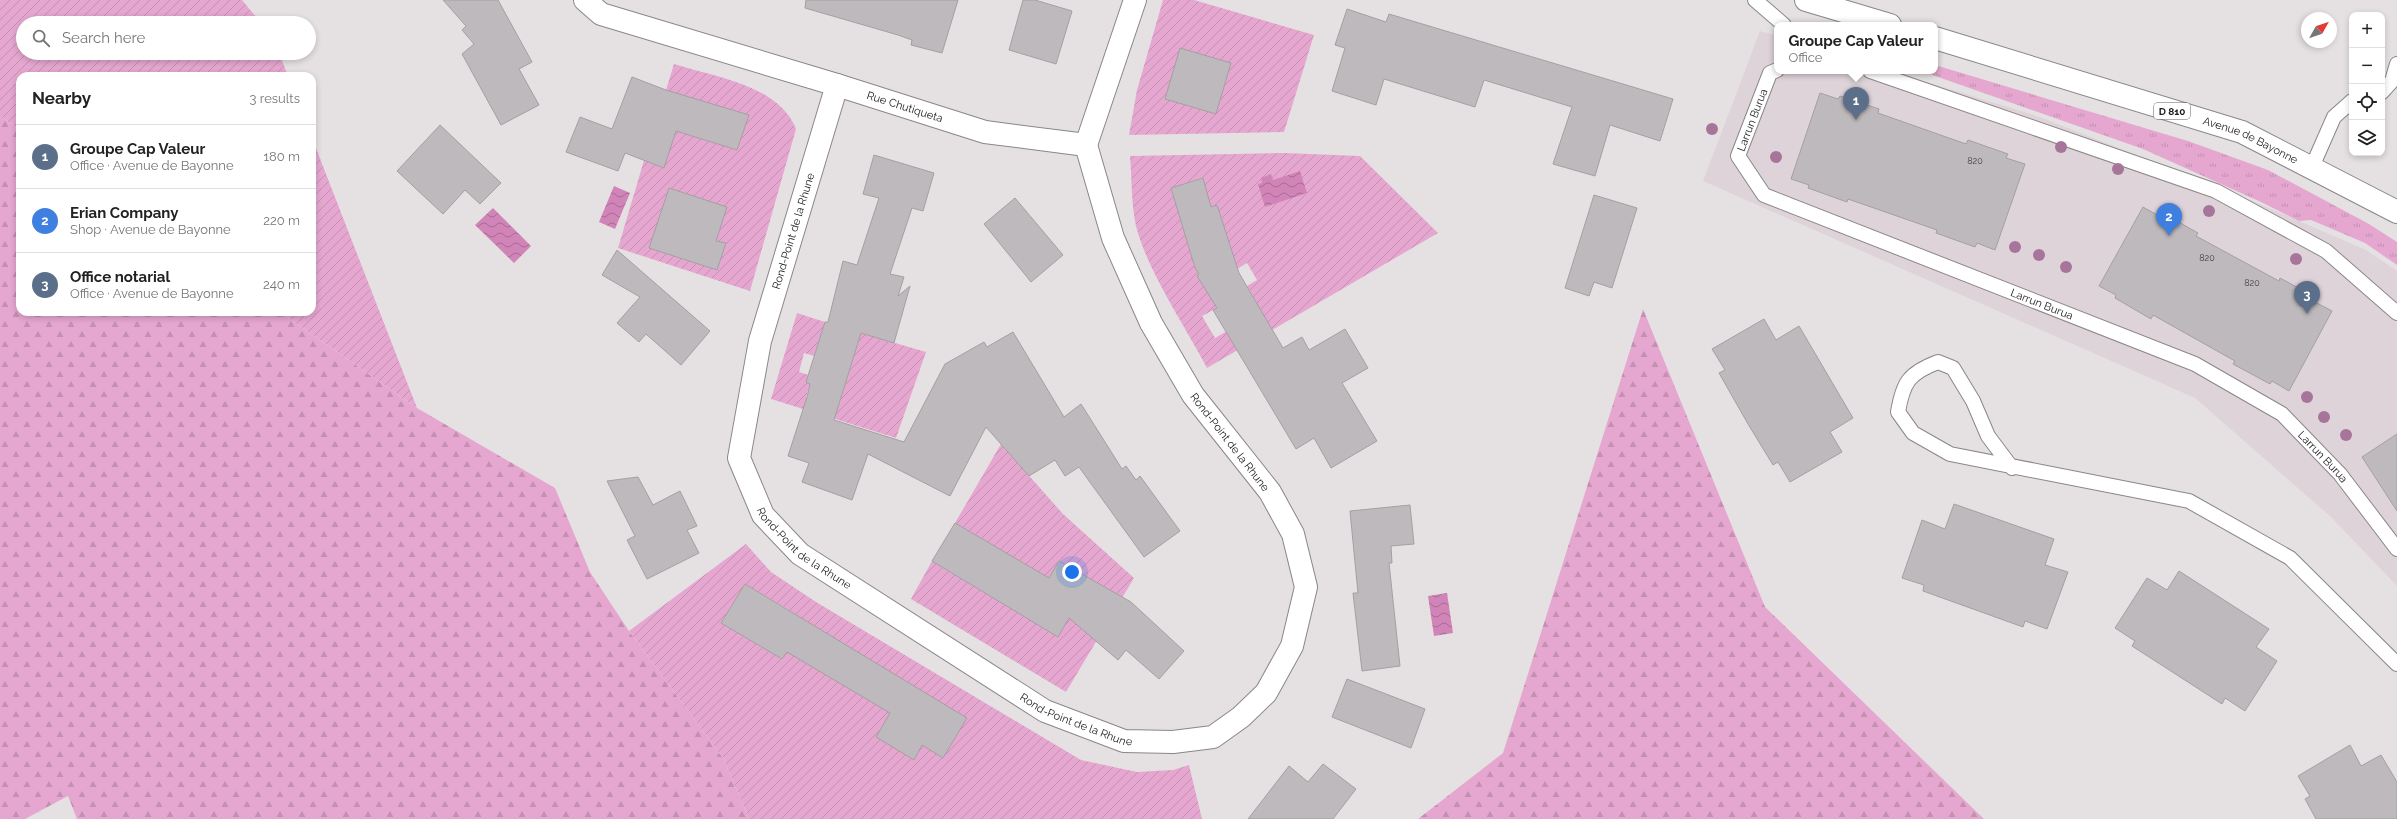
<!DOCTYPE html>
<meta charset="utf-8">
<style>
:root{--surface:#fff;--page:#f2f2f2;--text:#222;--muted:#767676;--line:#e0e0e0;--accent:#47681f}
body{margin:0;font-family:Raleway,sans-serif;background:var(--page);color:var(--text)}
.controls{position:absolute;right:12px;top:12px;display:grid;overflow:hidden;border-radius:8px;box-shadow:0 2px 6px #0003}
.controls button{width:36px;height:36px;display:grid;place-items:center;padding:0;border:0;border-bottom:1px solid var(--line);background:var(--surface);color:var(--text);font:20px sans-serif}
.compass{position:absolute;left:2301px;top:12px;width:36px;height:36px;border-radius:50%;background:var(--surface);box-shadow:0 2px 6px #0003;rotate:50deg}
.you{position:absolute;left:1072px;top:572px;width:14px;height:14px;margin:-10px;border:3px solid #fff;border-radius:50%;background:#1a73e8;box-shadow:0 0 0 6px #1a73e833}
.badge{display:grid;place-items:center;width:26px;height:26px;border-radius:50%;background:var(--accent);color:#fff;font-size:13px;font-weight:700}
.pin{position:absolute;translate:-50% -33px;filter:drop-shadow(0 1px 2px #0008)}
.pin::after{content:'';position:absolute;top:21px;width:14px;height:12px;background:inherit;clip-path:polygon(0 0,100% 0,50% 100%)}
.popup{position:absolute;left:1774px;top:22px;width:164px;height:52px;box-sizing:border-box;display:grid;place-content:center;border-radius:8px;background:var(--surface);filter:drop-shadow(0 1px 3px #0005);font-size:13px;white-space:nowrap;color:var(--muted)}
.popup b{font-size:15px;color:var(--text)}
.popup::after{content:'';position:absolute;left:50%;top:100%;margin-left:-8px;border:8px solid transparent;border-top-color:var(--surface)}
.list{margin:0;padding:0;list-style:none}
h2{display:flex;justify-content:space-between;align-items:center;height:52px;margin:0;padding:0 16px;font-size:17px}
h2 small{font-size:13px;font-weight:400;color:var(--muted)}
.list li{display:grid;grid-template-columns:26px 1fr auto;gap:12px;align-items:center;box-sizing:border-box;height:64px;padding:0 16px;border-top:1px solid var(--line)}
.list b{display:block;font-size:15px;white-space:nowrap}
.list p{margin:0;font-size:13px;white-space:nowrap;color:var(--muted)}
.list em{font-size:13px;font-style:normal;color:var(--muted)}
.icon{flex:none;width:22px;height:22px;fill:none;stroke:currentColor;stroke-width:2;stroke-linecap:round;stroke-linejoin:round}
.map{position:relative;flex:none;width:2397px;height:819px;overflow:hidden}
.search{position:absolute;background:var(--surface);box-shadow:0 2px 6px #0003;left:16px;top:16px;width:300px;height:44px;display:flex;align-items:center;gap:10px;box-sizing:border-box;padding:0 14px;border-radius:22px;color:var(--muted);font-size:15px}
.panel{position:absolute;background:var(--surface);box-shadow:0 2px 6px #0003;left:16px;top:72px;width:300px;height:244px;border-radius:12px}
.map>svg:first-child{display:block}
</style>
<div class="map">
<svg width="2397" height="819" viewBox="0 0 2397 819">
<defs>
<pattern id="grass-tufts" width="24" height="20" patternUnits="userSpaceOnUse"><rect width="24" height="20" fill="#e5a7cf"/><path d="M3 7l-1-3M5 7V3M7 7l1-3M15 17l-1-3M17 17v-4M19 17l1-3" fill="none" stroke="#c48fb1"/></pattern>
<pattern id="forest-firs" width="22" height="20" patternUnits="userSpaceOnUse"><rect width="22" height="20" fill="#e5a7cf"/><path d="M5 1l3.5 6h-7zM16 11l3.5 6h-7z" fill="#c48fb1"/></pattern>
<pattern id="garden-furrows" width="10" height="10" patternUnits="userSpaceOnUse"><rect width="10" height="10" fill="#e5a7cf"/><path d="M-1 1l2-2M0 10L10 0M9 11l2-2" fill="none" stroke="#c48fb1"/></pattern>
<pattern id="water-waves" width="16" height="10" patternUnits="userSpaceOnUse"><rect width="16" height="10" fill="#d184b7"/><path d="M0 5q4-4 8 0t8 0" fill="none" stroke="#a96b94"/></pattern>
</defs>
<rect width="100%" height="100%" fill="#e5e1e3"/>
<!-- built -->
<path fill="#dfd3da" d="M 1760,31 L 1777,36 L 1777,71 L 1891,71 L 2037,116 L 2239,195 L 2366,250 L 2397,271 L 2397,586 L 2331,517 L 2195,398 L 1703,181 Z"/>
<!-- grass -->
<path fill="url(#grass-tufts)" d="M 1935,65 L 2188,141 L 2268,170 L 2369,224 L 2397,242 L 2397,265 L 2365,243 L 2311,220 L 2299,221 L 2261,202 L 2143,149 L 1921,71 L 1935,71 Z"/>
<!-- forest -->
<g fill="url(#forest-firs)">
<path d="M 0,116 L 20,130 L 20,312 L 280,312 L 417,408 L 555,488 L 590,572 L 629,631 L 723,758 L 749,819 L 77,819 L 68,796 L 25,819 L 0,819 Z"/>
<path d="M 1643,309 L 1765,607 L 1984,819 L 1418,819 L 1503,753 Z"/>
</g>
<!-- garden -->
<g fill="url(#garden-furrows)" fill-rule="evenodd">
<path d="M 0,0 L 242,0 L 261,23 L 23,23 L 23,53 L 279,53 L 288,76 L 20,76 L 20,130 L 0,116 Z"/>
<path d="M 1163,0 L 1194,0 L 1314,35 L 1284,132 L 1129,135 L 1137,90 Z"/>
<path d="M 674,64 C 715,77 779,85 796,129 L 750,291 L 618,248 L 645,157 L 676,131 L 737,150 L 748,115 L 666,90 Z"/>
<path d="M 312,138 L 417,408 L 280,312 L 312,312 Z"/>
<path d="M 1284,153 L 1360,156 L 1438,233 L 1207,368 C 1185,326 1147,270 1136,226 C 1131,203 1132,178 1130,156 ZM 1202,178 L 1211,207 L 1217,205 L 1237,269 L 1247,263 L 1257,280 L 1247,286 L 1261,311 L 1215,338 L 1202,316 L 1217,308 L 1193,264 L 1198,260 L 1190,250 L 1171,188 Z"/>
<path d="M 797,313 L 825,322 L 814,356 L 804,353 L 799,372 L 809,375 L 806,382 L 810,384 L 806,397 L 838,407 L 861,333 L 926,352 L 896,438 L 771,399 Z"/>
<path d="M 1001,444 L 1063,514 L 1134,578 L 1066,692 L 911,599 L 932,561 L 990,596 L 1012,557 L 955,523 Z"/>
<path d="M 746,544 L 771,572 L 816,602 L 1081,760 L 1137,772 L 1173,770 L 1189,765 L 1202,819 L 749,819 L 723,758 L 629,631 ZM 745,584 L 789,610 L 781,624 L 798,634 L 782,659 L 721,623 Z"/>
</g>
<!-- water -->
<g fill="url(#water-waves)">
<path d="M 1300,171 L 1307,193 L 1265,207 L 1258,184 L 1262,183 L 1261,178 L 1271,174 L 1273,180 Z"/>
<path d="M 614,186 L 630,193 L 615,229 L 599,222 Z"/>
<path d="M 493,208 L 531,246 L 514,263 L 475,225 Z"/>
<path d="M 1447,593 L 1453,633 L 1434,636 L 1428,596 Z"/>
</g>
<!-- building -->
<g fill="#beb9bc" stroke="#a49fa2">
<path d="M 443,0 L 498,0 L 532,62 L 519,69 L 539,105 L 501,125 L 462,54 L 474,44 L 462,30 L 466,26 Z"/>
<path d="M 806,0 L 958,0 L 942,53 L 911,45 L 912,40 L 898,35 L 805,8 Z"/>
<path d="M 1023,0 L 1035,0 L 1072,11 L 1056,64 L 1009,50 Z"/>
<path d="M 1347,9 L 1386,22 L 1389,14 L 1673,99 L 1660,141 L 1610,125 L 1595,176 L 1553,164 L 1572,107 L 1484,80 L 1475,107 L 1384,79 L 1376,105 L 1332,91 L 1345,48 L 1335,45 Z"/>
<path d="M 1180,48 L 1231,63 L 1216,114 L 1165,99 Z"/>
<path d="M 632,77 L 666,90 L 749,115 L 737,150 L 676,131 L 664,168 L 625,153 L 618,171 L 566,152 L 580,117 L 612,129 Z"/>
<path d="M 1820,93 L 1838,99 L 1840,96 L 1879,109 L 1878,113 L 1966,144 L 1968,140 L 2008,154 L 2006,158 L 2025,164 L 1995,250 L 1977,243 L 1975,247 L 1936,233 L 1937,230 L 1848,199 L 1847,202 L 1808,188 L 1809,185 L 1791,179 Z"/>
<path d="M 440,125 L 501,183 L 480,204 L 465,190 L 443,214 L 397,171 Z"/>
<path d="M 874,155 L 934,173 L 923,211 L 912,208 L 890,274 L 904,277 L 898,296 L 910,286 L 894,343 L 861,333 L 834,420 L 904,442 L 945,364 L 984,342 L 987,347 L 1013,332 L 1064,417 L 1081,404 L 1122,469 L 1126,466 L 1136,480 L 1140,476 L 1180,531 L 1144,557 L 1079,467 L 1065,476 L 1055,460 L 1029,476 L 986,427 L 950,496 L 868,454 L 852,500 L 802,482 L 809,463 L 788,456 L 807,397 L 810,384 L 806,382 L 825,322 L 828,322 L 843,261 L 857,265 L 879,198 L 863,194 Z"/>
<path d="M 1203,178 L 1211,207 L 1217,205 L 1239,273 L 1283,348 L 1302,337 L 1309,350 L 1345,329 L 1368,368 L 1342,383 L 1377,441 L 1331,468 L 1314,438 L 1296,449 L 1213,310 L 1217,308 L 1197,276 L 1199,274 L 1195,268 L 1171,188 Z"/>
<path d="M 669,188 L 727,207 L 716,241 L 726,243 L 717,270 L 649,248 Z"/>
<path d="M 1594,195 L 1637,208 L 1612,288 L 1594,282 L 1589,296 L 1565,288 Z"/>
<path d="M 1015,198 L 1063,255 L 1031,282 L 984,224 Z"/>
<path d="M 2143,207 L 2159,216 L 2161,212 L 2198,233 L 2196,236 L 2279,281 L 2280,278 L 2317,298 L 2315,302 L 2332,311 L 2289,391 L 2272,381 L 2270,384 L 2233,364 L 2235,361 L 2153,315 L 2151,319 L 2115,298 L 2116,295 L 2099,286 Z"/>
<path d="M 617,250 L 710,331 L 681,365 L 646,334 L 639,342 L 617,323 L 640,297 L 602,275 Z"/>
<path d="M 1764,319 L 1776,340 L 1799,326 L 1853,418 L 1830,432 L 1842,452 L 1790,482 L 1778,462 L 1773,465 L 1748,424 L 1719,373 L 1725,370 L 1712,349 Z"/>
<path d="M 2397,434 L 2397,511 L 2362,457 Z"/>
<path d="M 638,477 L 653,505 L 680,491 L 697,526 L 687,530 L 699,553 L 647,579 L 627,540 L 635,536 L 607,481 Z"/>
<path d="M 1954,504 L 2054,539 L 2045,565 L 2068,572 L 2047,629 L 2025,621 L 2023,627 L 1923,591 L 1924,585 L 1902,578 L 1922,520 L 1945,529 Z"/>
<path d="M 1410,505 L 1414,544 L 1391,546 L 1392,563 L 1389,563 L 1400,666 L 1362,671 L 1353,593 L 1358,593 L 1350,511 Z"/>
<path d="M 955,523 L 1049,578 L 1059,561 L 1131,602 L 1184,651 L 1159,679 L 1126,650 L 1118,660 L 1069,618 L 1058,637 L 932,561 Z"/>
<path d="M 2179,571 L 2269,629 L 2256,647 L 2277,661 L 2245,711 L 2225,698 L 2222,704 L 2132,646 L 2135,641 L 2115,628 L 2147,578 L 2167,590 Z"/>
<path d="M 745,584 L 967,718 L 943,758 L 922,745 L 914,760 L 876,737 L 890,713 L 787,652 L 782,659 L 721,623 Z"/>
<path d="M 1347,679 L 1425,709 L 1411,748 L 1332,717 Z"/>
<path d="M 2350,745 L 2361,766 L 2381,755 L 2397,782 L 2397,819 L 2316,819 L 2305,799 L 2310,796 L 2298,776 Z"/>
<path d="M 1323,764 L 1356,789 L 1333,819 L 1248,819 L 1289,766 L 1308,782 Z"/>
</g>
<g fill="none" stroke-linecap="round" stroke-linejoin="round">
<defs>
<g id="service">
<path d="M 1755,0 L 1784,25"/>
<path id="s1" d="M 1777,70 L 1770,73 L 1738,156 L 1764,195 L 2195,364 L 2282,414 L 2340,474 L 2397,549"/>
<path d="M 1870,71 L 2216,191 L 2326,251 L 2397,313"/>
<path d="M 2382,92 L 2392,81 L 2397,64"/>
<path d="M 2312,167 L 2334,117 L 2352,101"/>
<path d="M 2012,468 L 1988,436 L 1973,401 L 1953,368 L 1938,362 C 1909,373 1903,382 1898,412 L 1913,433 L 1950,454 L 2189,501 L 2290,558 L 2397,664"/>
</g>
<g id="minor">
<path id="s2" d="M 585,0 L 601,14 L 837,85 L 985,132 L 1086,145 L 1135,0"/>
<path id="s3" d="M 837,85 L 760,341 L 739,458 L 763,515 L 800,554 L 1045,711 L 1124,741 L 1173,742 L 1213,737 L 1241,717 L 1266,693 L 1292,646 L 1306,587 L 1293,534 L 1270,492 L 1193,395 L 1151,323 L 1113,238 L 1086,145"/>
</g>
<g id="primary">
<path d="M 1806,0 L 1890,25"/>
<path id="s4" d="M 1935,38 L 2242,132 L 2397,212"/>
</g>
</defs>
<!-- service casing -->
<use href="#service" stroke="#8a8689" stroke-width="16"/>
<!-- minor casing -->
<use href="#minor" stroke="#8a8689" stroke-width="24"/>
<!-- primary casing -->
<use href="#primary" stroke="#8a8689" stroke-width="24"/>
<!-- service -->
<use href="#service" stroke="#fff" stroke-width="14"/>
<!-- minor -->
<use href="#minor" stroke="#fff" stroke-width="22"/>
<!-- primary -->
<use href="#primary" stroke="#fff" stroke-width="22"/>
</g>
<!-- trees -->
<g fill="#a8759a">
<circle cx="1712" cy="129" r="6"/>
<circle cx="2061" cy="147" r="6"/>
<circle cx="1776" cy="157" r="6"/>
<circle cx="2118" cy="169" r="6"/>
<circle cx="2209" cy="211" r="6"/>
<circle cx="2015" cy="247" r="6"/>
<circle cx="2039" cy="255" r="6"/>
<circle cx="2296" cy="259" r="6"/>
<circle cx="2066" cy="267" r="6"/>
<circle cx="2304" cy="301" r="6"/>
<circle cx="2307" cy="397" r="6"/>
<circle cx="2324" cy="417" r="6"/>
<circle cx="2346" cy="435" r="6"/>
</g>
<g text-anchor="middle" stroke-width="3.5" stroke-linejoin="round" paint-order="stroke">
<!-- number labels -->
<g font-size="9" fill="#444243">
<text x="1975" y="164">820</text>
<text x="2207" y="261">820</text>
<text x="2252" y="286">820</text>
</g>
<!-- shield labels -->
<rect fill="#fff" stroke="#605f5f" stroke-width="1" x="2154" y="103" width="36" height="16" rx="3"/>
<g font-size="10" font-weight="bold" fill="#1c1a1b">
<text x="2172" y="115">D 810</text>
</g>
<!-- street labels -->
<g font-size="11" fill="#1c1a1b" stroke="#fff">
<text dy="4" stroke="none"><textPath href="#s2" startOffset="339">Rue Chutiqueta</textPath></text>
<text transform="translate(1752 120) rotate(-69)" y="4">Larrun Burua</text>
<text dy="4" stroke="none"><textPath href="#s4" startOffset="332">Avenue de Bayonne</textPath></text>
<text transform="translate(793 231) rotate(-73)" y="4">Rond-Point de la Rhune</text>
<text dy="4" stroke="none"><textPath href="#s1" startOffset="442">Larrun Burua</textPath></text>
<text transform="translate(1230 442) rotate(52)" y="4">Rond-Point de la Rhune</text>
<text dy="4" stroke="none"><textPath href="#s1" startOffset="766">Larrun Burua</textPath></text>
<text dy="4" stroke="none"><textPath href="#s3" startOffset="501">Rond-Point de la Rhune</textPath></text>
<text dy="4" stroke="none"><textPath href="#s3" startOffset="825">Rond-Point de la Rhune</textPath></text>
</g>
</g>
</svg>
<div class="controls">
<button>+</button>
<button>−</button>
<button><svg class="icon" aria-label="locate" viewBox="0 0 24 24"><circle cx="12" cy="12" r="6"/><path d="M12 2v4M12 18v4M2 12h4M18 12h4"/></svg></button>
<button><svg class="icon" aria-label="layers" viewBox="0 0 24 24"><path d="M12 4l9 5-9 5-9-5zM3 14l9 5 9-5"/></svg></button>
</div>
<svg class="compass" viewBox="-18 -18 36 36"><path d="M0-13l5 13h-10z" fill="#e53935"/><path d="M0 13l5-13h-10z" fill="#767676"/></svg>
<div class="you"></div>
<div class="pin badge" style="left:1856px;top:120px;background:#5c6f8a">1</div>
<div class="popup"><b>Groupe Cap Valeur</b>Office</div>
<div class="pin badge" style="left:2169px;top:236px;background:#3f7fe0">2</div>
<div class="pin badge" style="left:2307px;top:314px;background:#5c6f8a">3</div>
<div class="search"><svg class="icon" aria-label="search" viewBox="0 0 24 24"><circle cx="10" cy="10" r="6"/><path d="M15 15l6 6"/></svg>Search here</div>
<section class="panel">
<h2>Nearby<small>3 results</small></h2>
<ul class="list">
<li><span class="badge" style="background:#5c6f8a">1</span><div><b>Groupe Cap Valeur</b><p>Office · Avenue de Bayonne</p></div><em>180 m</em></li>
<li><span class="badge" style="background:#3f7fe0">2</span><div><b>Erian Company</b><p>Shop · Avenue de Bayonne</p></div><em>220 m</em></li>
<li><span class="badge" style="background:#5c6f8a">3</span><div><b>Office notarial</b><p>Office · Avenue de Bayonne</p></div><em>240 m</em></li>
</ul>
</section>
</div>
